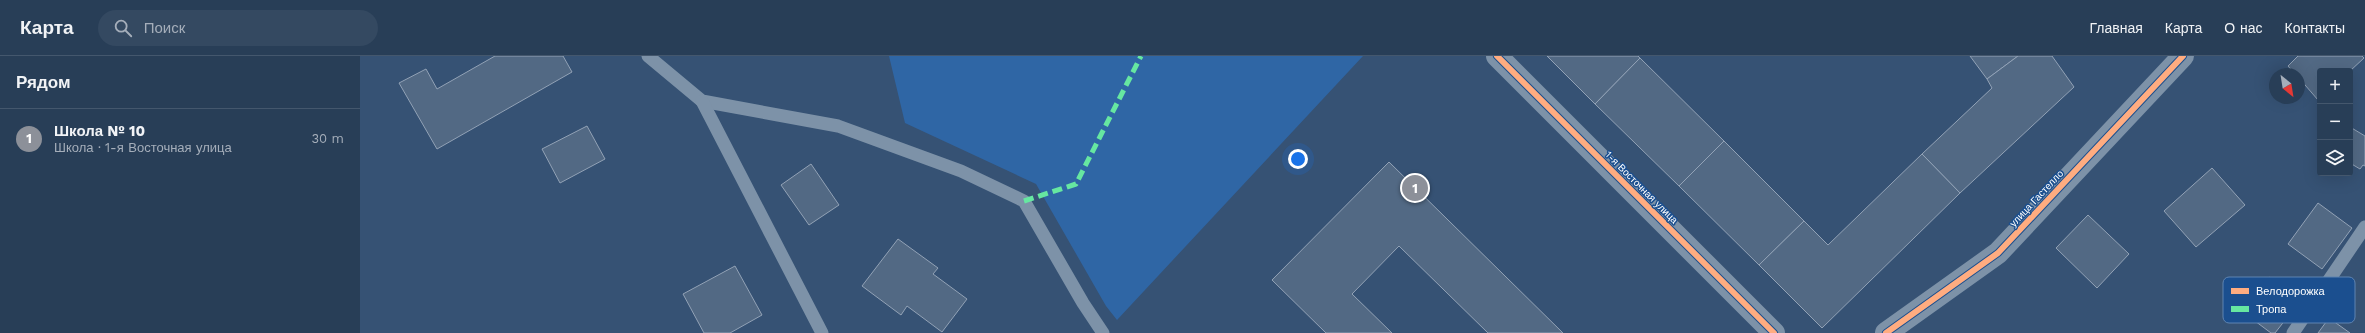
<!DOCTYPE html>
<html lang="ru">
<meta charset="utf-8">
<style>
:root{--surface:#283e57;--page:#344961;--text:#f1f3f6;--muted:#a5aeba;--line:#44576d;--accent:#8c9099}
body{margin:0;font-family:"Work Sans",sans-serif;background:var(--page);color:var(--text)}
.controls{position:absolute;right:12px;top:12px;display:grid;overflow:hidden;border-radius:4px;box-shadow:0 4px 16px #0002}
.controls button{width:36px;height:36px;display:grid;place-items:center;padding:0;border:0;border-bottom:1px solid var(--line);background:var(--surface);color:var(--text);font:20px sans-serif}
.compass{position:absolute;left:1909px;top:12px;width:36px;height:36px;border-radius:50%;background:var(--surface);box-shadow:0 4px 16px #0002;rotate:150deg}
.you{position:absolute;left:938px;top:103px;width:14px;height:14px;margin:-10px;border:3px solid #fff;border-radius:50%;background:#1a73e8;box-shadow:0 0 0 6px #1a73e833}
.badge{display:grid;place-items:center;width:26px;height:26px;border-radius:50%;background:var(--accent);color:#fff;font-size:13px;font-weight:700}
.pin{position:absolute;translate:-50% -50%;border:2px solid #fff;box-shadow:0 1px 4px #0006}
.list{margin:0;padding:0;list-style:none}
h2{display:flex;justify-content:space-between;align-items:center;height:52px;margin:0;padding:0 16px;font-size:17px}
h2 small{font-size:13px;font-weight:400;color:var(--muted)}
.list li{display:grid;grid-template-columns:26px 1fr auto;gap:12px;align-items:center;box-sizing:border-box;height:60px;padding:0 16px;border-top:1px solid var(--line)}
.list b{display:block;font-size:15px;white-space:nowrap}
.list p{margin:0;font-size:13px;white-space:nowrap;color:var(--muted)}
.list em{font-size:13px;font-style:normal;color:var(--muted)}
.icon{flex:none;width:22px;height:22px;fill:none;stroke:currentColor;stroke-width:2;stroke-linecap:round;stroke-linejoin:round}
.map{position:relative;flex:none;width:2005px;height:277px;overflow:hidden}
header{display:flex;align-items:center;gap:24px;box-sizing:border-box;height:56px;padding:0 20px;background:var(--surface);border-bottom:1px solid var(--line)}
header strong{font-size:19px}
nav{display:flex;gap:22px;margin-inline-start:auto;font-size:14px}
.search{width:280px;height:36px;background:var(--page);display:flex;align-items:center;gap:10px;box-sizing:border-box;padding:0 14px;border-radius:22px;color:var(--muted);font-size:15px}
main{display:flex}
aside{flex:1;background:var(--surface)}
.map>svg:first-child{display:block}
</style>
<header>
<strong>Карта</strong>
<div class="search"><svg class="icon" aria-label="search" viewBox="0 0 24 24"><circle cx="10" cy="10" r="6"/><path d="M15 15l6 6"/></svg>Поиск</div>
<nav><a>Главная</a><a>Карта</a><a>О нас</a><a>Контакты</a></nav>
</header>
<main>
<aside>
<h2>Рядом<small></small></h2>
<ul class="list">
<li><span class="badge">1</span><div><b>Школа № 10</b><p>Школа · 1-я Восточная улица</p></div><em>30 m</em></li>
</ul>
</aside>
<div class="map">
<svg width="2005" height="277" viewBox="0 0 2005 277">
<rect width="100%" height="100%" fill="#365274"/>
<!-- green -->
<path fill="#2f66a5" d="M 529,0 L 1003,0 L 757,264 L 746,250 L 676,128 L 545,67 Z"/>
<!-- building -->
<g fill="#526984" stroke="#92a2b6">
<path d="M 135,0 L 203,0 L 212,16 L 77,93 L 39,27 L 66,13 L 77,33 Z"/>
<path d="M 1187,0 L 1278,0 L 1280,2 L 1235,48 Z"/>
<path d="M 1610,0 L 1658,0 L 1627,23 Z"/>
<path d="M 1658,0 L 1692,0 L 1714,31 L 1600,137 L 1562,98 L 1632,32 L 1627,23 Z"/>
<path d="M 1938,0 L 2002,0 L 2004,2 L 1990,15 L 1960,15 L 1960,42 L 1958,44 L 1939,22 L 1939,18 L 1935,18 L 1928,10 Z"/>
<path d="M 1280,2 L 1364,85 L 1319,130 L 1235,48 Z"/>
<path d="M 227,70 L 245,103 L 200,127 L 182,93 Z"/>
<path d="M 1990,71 L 2005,80 L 2005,110 L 2003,109 L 2000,113 L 1990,107 Z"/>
<path d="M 1364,85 L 1444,165 L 1399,209 L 1319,130 Z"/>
<path d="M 1562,98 L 1600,137 L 1462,272 L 1399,209 L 1444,165 L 1468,189 Z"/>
<path d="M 1029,106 L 1203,277 L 1128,277 L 1039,190 L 992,238 L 1032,277 L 966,277 L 912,224 Z"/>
<path d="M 451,108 L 479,149 L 449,169 L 421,129 Z"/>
<path d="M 1852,112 L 1885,149 L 1836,191 L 1804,155 Z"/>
<path d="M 1958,147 L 1992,172 L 1962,213 L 1928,188 Z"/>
<path d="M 1728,159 L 1769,198 L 1737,232 L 1696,192 Z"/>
<path d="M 538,183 L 578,212 L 573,218 L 607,243 L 582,276 L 547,250 L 541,259 L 502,230 Z"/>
<path d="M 375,210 L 402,259 L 370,277 L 344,277 L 323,238 Z"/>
<path d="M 1909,221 L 1940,245 L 1915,277 L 1911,277 L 1883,256 Z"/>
<path d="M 1969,262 L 1990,277 L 1958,277 Z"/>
</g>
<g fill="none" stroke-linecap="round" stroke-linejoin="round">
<!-- lane -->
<g stroke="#7d92a8" stroke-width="13">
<path d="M 288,0 L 342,45 L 478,70 L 601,115 L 664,145 L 723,247 L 743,277"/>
<path d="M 342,45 L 462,277"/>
<path d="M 1933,277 L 2005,171"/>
</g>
<!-- street -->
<g stroke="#7d92a8" stroke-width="22">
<path d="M 1137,0 L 1414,277"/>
<path d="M 1526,277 L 1638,197 L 1823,0"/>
</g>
<!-- quiet -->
<path stroke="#66e7a1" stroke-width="5" stroke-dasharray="10 5" stroke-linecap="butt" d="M 664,145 L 716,128 L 781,0"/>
<defs>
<g id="cycleway">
<path d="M 1137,0 L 1414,277"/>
<path d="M 1526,277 L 1638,197 L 1823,0"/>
</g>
</defs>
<!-- cycleway casing -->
<use href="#cycleway" stroke="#1b4f8f" stroke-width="8"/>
<!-- cycleway -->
<use href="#cycleway" stroke="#ffac80" stroke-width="6"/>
</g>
<g text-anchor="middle" stroke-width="3" stroke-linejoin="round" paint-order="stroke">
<!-- street labels -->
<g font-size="10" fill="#fff" stroke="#1b4f8f">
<text transform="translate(1282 131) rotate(45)" y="4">1-я Восточная улица</text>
<text transform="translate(1676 142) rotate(-47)" y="4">улица Гастелло</text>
</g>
</g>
<!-- legend -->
<rect x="1863" y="221" width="132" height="46" rx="6" fill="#1b4f8f" stroke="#5f84b1" stroke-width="1"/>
<rect x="1871" y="232" width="18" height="6" fill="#ffac80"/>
<rect x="1871" y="250" width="18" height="6" fill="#66e7a1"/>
<g font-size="11" fill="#fff">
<text x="1896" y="239">Велодорожка</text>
<text x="1896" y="257">Тропа</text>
</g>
</svg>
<div class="controls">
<button>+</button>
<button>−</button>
<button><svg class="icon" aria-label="layers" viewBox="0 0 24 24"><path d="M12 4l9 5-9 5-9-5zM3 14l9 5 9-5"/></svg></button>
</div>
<svg class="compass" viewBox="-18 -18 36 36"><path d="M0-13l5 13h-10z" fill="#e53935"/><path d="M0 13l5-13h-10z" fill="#a5aeba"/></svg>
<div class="you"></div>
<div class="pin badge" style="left:1055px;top:132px">1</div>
</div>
</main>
